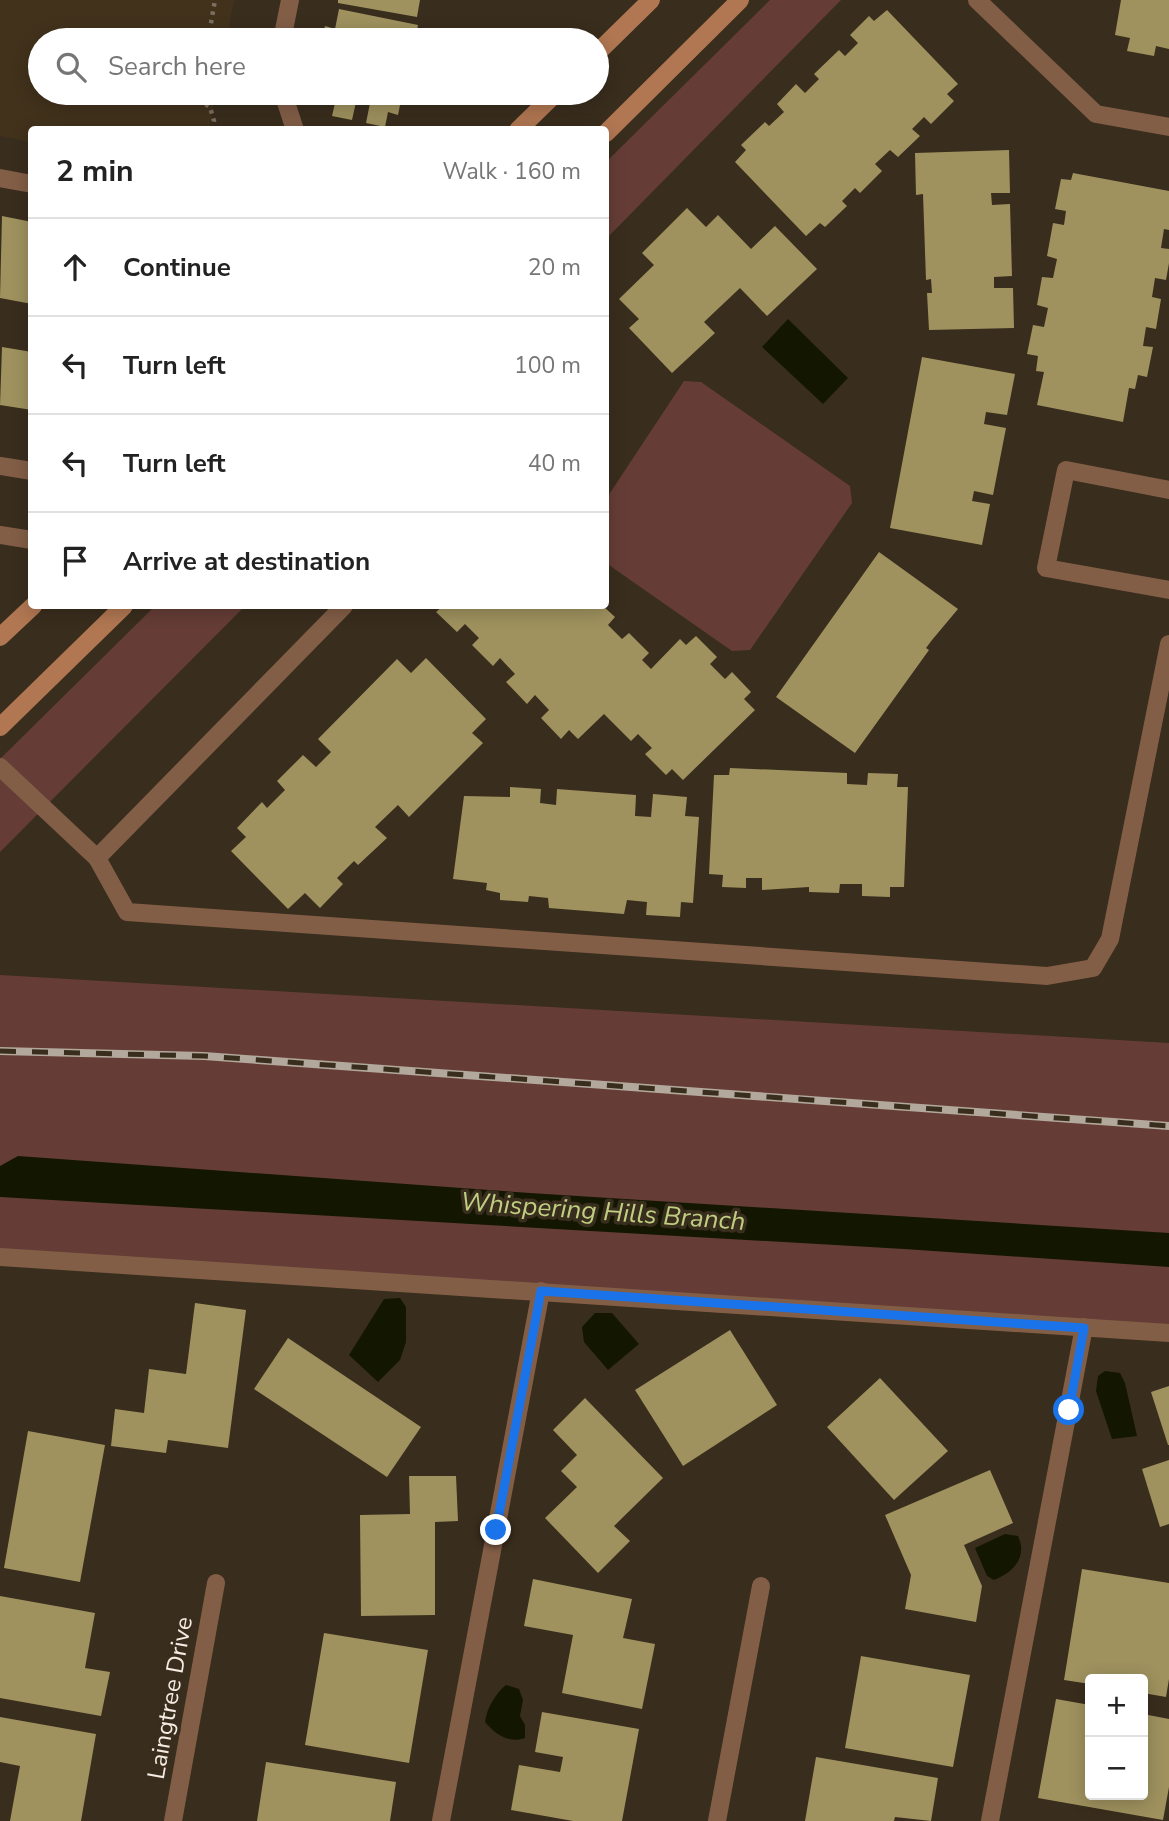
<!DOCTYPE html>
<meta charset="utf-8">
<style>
:root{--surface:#fff;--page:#f6f6f6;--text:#222;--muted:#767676;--line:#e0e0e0}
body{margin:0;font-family:"Nunito Sans",sans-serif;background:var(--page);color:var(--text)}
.controls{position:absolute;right:21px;bottom:21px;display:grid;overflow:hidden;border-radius:7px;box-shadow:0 4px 18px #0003}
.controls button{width:63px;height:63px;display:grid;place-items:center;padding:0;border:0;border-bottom:2px solid var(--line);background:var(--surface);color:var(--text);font:35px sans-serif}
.stop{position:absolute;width:21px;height:21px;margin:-16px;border:5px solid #1a73e8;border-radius:50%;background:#fff}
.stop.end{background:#1a73e8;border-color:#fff;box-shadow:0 2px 7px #0008}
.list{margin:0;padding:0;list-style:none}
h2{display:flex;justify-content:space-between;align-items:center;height:91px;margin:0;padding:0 28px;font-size:30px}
h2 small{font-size:23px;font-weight:400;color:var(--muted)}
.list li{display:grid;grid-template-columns:46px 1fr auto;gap:21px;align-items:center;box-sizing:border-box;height:98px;padding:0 28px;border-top:2px solid var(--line)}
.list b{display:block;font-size:26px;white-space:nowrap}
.list em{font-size:23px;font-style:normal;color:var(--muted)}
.icon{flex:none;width:38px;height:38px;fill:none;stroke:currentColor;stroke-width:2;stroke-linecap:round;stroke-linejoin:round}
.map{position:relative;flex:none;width:1169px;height:1821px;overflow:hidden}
.search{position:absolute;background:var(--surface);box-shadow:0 4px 18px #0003;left:28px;top:28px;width:581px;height:77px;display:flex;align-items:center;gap:18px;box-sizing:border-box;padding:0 24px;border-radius:38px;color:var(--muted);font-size:26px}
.panel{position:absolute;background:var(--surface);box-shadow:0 4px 18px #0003;left:28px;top:126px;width:581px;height:483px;border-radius:7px}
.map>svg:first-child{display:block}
</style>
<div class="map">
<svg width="1169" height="1821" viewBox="0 0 1169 1821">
<rect width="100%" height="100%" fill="#392d1d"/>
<!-- built -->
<path fill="#42321c" d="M 0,0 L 234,0 L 226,40 L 40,40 L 40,93 L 216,93 L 209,129 L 32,130 L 31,142 L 0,136 Z"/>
<!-- green -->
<g fill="#653d36">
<path d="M 770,0 L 841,0 L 606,239 L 606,162 Z"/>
<path d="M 684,381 L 701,382 L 850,486 L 852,503 L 750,650 L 732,651 L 606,563 L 606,499 Z"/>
<path d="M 155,606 L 245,606 L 0,852 L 0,759 Z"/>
<path d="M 0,975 L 1169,1043 L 1169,1338 L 0,1257 Z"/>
</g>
<!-- water -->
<g fill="#131701">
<path d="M 788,319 L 848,378 L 823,404 L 762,347 Z"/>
<path d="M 18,1156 L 530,1193 L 1169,1233 L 1169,1267 L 904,1249 L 0,1197 L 0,1166 Z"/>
<path d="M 400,1298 L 406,1307 L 406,1342 L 400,1360 L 378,1382 L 349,1355 L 384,1299 Z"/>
<path d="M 595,1313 L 612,1313 L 639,1344 L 608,1370 L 584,1342 L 582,1327 Z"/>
<path d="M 1105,1371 L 1120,1373 L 1125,1383 L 1137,1436 L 1112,1439 L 1096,1391 L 1098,1376 Z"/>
<path d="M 1005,1534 L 1018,1536 C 1028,1557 1013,1573 994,1580 L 987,1576 L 975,1548 Z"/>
<path d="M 506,1685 L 519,1689 L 523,1700 L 520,1716 L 525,1725 L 525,1738 C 509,1744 495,1734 485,1722 C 487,1708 495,1694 506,1685 Z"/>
</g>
<!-- building -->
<g fill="#9f925f">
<path d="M 338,0 L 420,0 L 417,17 L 338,3 Z"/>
<path d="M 1121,0 L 1169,0 L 1169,49 L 1156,46 L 1154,56 L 1127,51 L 1130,38 L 1115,35 Z"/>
<path d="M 339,9 L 418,25 L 415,40 L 322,40 L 325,26 L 335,29 Z"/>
<path d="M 887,10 L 958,84 L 947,94 L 954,101 L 931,124 L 924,117 L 912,129 L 920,136 L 898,157 L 890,150 L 875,164 L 882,171 L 860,193 L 855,188 L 842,201 L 847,206 L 825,227 L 820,223 L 806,236 L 735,162 L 746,150 L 741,145 L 765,122 L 769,126 L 784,112 L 777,104 L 796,84 L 805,93 L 819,79 L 814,74 L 839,50 L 845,56 L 858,43 L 850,35 L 869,16 L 874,21 Z"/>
<path d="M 326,93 L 358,93 L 352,120 L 332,116 L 335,103 L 324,101 Z"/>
<path d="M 372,93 L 415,93 L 413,103 L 401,100 L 398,115 L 388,112 L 385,127 L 366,123 Z"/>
<path d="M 1009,150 L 1010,193 L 991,193 L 992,205 L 1010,204 L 1012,276 L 994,277 L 994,288 L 1013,288 L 1014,328 L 929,330 L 927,293 L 932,293 L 931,279 L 926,280 L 923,194 L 916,195 L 915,153 Z"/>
<path d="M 1073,173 L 1169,191 L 1169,230 L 1164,229 L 1161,248 L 1169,249 L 1169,263 L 1166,280 L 1155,278 L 1152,297 L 1161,299 L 1156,329 L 1146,327 L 1143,346 L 1153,347 L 1147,377 L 1138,375 L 1135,389 L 1129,388 L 1123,422 L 1037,405 L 1044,372 L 1036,371 L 1038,356 L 1027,354 L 1033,325 L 1044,327 L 1048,308 L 1037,305 L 1042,277 L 1053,278 L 1057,259 L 1047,256 L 1053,223 L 1064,225 L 1066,211 L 1055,209 L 1061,179 L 1071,180 Z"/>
<path d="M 687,208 L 706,227 L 718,215 L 751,249 L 775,226 L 817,269 L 767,316 L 740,288 L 704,322 L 715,333 L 672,373 L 629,328 L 639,319 L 619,299 L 654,265 L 642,253 Z"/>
<path d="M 2,216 L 32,222 L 32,304 L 0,298 Z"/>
<path d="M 2,347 L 32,352 L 32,410 L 0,405 Z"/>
<path d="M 922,357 L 1015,374 L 1007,415 L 986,412 L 984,424 L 1006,428 L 993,495 L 974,491 L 972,501 L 990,504 L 982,545 L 890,528 Z"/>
<path d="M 879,552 L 958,609 L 932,640 L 926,648 L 929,650 L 855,753 L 776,697 Z"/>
<path d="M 443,606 L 603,606 L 615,617 L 608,625 L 622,639 L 629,633 L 649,653 L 642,660 L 651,669 L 680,639 L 686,645 L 696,636 L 717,657 L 710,664 L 725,679 L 732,672 L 751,692 L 744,699 L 755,710 L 683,780 L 672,769 L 666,775 L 645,754 L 652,748 L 638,734 L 631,741 L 604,714 L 578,739 L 569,730 L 561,739 L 541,718 L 549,710 L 535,695 L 527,704 L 506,682 L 515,674 L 500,658 L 493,666 L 472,645 L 479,638 L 465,624 L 457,632 L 436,612 Z"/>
<path d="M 426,658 L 486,719 L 472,733 L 483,743 L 409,817 L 398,805 L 375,827 L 387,838 L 358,865 L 354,861 L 337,878 L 343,884 L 320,908 L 305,893 L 288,909 L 231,851 L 246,837 L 237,828 L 262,802 L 267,808 L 285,790 L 277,781 L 303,755 L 316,767 L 331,752 L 318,739 L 397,659 L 411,673 Z"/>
<path d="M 730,768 L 847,773 L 847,784 L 867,785 L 868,773 L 898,774 L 897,787 L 908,787 L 904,887 L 890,887 L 890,897 L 862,896 L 862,884 L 840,884 L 839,893 L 809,892 L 809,887 L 762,890 L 762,878 L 746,878 L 746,888 L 722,887 L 723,875 L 709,874 L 714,775 L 729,775 Z"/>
<path d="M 510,787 L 541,789 L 540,803 L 556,805 L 557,789 L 636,795 L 635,816 L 651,817 L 653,794 L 687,797 L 685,816 L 699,817 L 693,903 L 681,902 L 680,917 L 646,915 L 647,902 L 627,900 L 624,914 L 549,908 L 548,898 L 529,896 L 528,902 L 500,900 L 500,893 L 486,890 L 487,883 L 453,879 L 464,796 L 510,797 Z"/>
<path d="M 195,1303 L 246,1310 L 228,1448 L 168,1440 L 166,1453 L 111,1446 L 115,1409 L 144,1413 L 149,1369 L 186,1374 Z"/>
<path d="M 730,1330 L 777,1405 L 683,1466 L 635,1390 Z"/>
<path d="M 288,1338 L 421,1427 L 387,1477 L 254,1389 Z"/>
<path d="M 880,1378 L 948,1451 L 894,1500 L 827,1427 Z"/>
<path d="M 1169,1386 L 1169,1445 L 1168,1445 L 1151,1392 Z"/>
<path d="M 585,1398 L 663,1478 L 614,1526 L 630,1541 L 598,1573 L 545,1518 L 577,1487 L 561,1471 L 577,1455 L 553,1430 Z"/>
<path d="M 28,1431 L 105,1445 L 80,1582 L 4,1568 Z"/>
<path d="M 1169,1460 L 1169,1524 L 1160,1527 L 1142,1469 Z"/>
<path d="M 990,1470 L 1013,1523 L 964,1545 L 982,1586 L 976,1622 L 905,1609 L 911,1575 L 885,1515 Z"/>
<path d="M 409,1476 L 456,1476 L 458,1521 L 435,1522 L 435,1615 L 361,1616 L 360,1515 L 410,1514 Z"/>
<path d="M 1082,1569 L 1169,1583 L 1169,1679 L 1166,1697 L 1143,1693 L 1143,1679 L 1090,1679 L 1090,1684 L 1064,1680 Z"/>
<path d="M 533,1579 L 632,1599 L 623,1638 L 655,1644 L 642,1709 L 562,1693 L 573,1635 L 524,1626 Z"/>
<path d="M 0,1596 L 95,1613 L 85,1668 L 110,1672 L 101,1716 L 0,1698 Z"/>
<path d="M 324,1633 L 428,1650 L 409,1763 L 305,1745 Z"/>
<path d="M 861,1656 L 970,1675 L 953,1767 L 845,1748 Z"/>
<path d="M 1056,1699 L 1090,1705 L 1090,1795 L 1143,1795 L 1143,1714 L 1169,1719 L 1169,1787 L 1163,1820 L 1038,1798 Z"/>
<path d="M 542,1712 L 639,1729 L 622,1821 L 573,1821 L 511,1810 L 519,1765 L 560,1772 L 563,1757 L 535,1752 Z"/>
<path d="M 0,1717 L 96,1734 L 81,1821 L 10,1821 L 20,1766 L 0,1762 Z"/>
<path d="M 816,1757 L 938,1778 L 931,1821 L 895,1817 L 894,1821 L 805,1821 Z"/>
<path d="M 266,1762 L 396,1782 L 390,1821 L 257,1821 Z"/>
</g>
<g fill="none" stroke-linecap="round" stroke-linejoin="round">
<!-- path -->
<g stroke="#7a7062" stroke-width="4.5" stroke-dasharray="3.5 5" stroke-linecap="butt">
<path d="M 208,40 L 215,0"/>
<path d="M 197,93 L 196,99 L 210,107 L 214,121 L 213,130"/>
</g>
<!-- lane -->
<g stroke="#835e47" stroke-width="18">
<path d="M 977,0 L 1096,114 L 1169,127"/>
<path d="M 282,40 L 290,0"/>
<path d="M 283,93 L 295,130"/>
<path d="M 0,178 L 32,184"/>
<path d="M 0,466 L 32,471"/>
<path d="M 1169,490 L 1066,470 L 1046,568 L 1169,590"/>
<path d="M 0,535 L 32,540"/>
<path d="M 0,767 L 97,858 L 344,606"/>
<path d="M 97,858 L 127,912 L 1047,976 L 1093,968 L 1110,939 L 1169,644"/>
<path d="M 0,1257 L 1169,1333"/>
<path d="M 441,1821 L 541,1291"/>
<path d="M 990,1821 L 1084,1327"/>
</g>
<!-- street -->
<g stroke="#835e47" stroke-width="18">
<path d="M 173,1821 L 216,1583"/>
<path d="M 717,1821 L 761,1586"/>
</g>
<!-- secondary -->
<g stroke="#b17752" stroke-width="18">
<path d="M 597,53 L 651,0"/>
<path d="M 518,130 L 556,93"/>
<path d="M 606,133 L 740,0"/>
<path d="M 0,637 L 33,606"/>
<path d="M 0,727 L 124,606"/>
</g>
<defs>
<path id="rail" d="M 0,1051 L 204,1056 L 1169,1126"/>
</defs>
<!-- rail casing -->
<use href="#rail" stroke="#b2a89c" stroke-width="8"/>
<!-- rail -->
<use href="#rail" stroke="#392d1d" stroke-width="5" stroke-dasharray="16" stroke-linecap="butt"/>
</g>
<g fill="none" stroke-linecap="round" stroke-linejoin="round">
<!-- route -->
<path stroke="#1a73e8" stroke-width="9" d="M 496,1530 L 541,1291 L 1084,1328 L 1069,1410"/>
</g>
<g text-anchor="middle" stroke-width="7" stroke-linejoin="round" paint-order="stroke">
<!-- street labels -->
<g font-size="24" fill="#f5ede3" stroke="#392d1d">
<text transform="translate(170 1698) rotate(-80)" y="8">Laingtree Drive</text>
</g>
<!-- water labels -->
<g font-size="26" font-style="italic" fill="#bfce81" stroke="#392d1d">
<text transform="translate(603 1211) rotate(4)" y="9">Whispering Hills Branch</text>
</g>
</g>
</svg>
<div class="controls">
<button>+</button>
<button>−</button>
</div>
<div class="stop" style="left:1069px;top:1410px"></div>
<div class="stop end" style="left:496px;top:1530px"></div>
<div class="search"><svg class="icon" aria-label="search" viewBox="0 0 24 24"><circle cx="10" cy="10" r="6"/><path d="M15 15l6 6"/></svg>Search here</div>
<section class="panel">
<h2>2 min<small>Walk · 160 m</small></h2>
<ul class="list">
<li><svg class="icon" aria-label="ahead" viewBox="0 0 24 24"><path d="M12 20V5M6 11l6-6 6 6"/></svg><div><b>Continue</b></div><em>20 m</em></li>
<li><svg class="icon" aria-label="left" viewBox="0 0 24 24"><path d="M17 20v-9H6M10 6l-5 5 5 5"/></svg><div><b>Turn left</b></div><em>100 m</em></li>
<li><svg class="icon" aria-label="left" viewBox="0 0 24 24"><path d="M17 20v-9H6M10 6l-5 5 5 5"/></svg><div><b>Turn left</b></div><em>40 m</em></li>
<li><svg class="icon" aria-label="arrive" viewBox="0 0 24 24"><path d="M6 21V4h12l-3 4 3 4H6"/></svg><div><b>Arrive at destination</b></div></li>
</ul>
</section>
</div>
